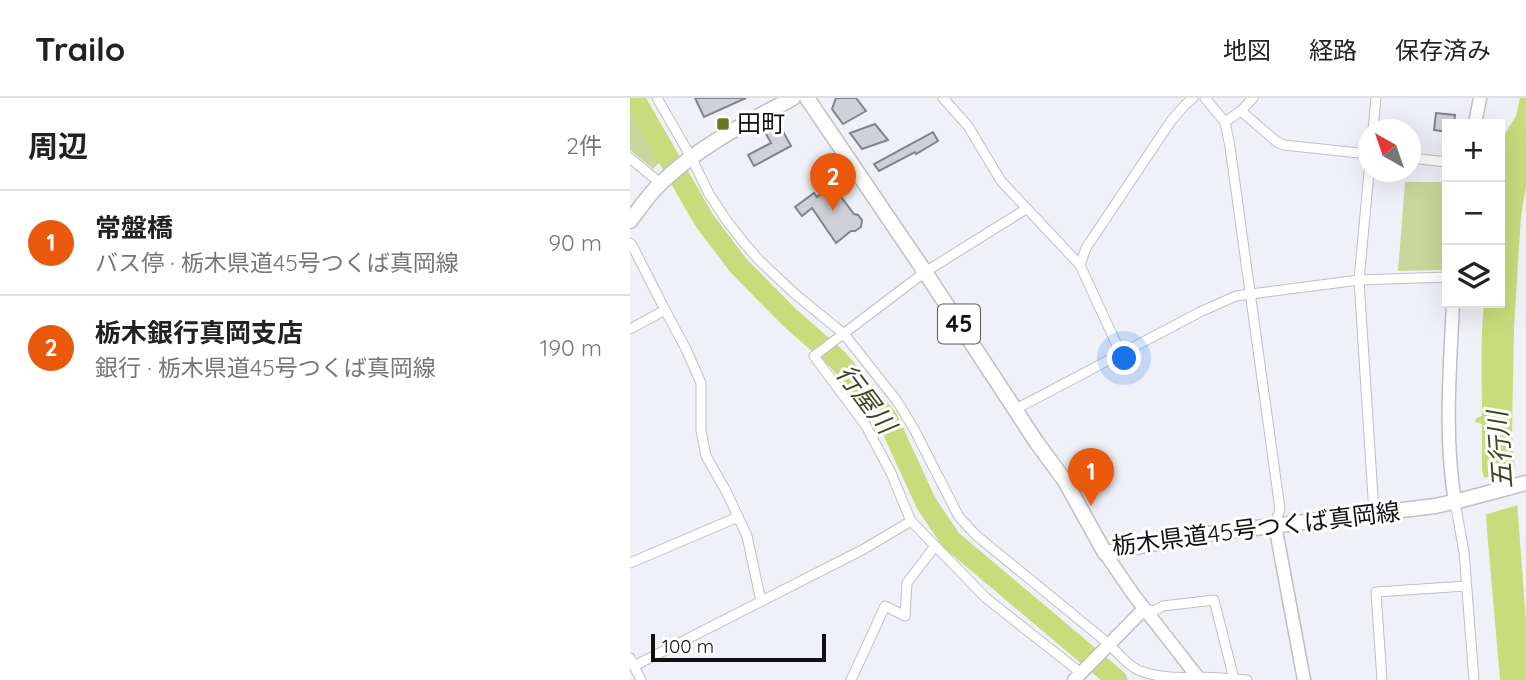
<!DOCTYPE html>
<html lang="ja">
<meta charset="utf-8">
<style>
:root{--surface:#fff;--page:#f2f2f2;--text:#222;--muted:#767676;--line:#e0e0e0;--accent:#ea580c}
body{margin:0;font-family:Quicksand,"Noto Sans JP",sans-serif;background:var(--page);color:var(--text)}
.controls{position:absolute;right:21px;top:21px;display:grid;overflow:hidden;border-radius:0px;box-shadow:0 7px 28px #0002}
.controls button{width:63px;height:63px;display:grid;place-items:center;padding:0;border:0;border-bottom:2px solid var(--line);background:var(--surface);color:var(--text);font:35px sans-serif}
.compass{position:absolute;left:728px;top:21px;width:63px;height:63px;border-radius:50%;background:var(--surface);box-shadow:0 7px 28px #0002;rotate:320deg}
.scale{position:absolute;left:21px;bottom:18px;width:175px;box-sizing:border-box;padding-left:7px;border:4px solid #101012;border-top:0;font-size:19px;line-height:24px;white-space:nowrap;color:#101012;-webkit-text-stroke:5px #fff;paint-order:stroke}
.you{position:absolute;left:495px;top:261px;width:24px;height:24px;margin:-18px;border:5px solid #fff;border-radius:50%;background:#1a73e8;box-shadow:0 0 0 10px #1a73e833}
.badge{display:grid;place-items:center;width:46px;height:46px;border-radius:50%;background:var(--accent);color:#fff;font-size:23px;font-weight:700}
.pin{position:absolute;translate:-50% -58px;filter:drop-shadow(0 2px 4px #0008)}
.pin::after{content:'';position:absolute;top:37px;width:24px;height:21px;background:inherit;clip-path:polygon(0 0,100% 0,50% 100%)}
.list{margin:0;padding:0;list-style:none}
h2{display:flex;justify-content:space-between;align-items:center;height:91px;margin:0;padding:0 28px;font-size:30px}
h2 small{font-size:23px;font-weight:400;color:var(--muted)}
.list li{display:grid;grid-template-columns:46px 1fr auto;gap:21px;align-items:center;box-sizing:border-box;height:105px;padding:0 28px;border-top:2px solid var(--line)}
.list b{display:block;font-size:26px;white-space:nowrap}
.list p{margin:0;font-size:23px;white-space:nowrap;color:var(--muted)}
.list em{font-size:23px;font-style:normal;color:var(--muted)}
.icon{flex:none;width:38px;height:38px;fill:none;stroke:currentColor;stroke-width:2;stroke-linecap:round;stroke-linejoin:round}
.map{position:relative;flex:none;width:896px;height:582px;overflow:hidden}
header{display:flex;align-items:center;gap:42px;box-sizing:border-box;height:98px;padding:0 35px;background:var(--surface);border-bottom:2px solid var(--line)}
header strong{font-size:33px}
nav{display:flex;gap:38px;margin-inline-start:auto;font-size:24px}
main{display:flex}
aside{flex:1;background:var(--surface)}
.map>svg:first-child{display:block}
</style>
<header>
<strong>Trailo</strong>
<nav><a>地図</a><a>経路</a><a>保存済み</a></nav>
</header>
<main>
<aside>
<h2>周辺<small>2件</small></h2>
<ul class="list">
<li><span class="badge">1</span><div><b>常盤橋</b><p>バス停 · 栃木県道45号つくば真岡線</p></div><em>90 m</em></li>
<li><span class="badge">2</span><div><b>栃木銀行真岡支店</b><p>銀行 · 栃木県道45号つくば真岡線</p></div><em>190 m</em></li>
</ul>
</aside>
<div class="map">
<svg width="896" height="582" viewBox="0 0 896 582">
<rect width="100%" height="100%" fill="#f0f1f8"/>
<!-- green -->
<g fill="#cad79a">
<path d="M 0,10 L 32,62 L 23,71 L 0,52 Z"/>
<path d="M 775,84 L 817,84 L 817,169 L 812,172 L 768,173 Z"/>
</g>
<!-- water -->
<path fill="#c9dc7c" d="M 890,0 L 896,0 L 896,89 L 891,118 L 884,229 L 882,336 L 896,523 L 896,582 L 870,582 L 857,432 L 854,378 L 852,373 L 852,326 L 845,324 L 846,320 L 852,318 C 852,280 850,243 854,205 L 870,205 L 870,66 L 875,36 L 886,18 Z"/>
<!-- pier -->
<path fill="#f0f1f8" d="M 888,370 L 891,406 L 854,417 L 851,381 Z"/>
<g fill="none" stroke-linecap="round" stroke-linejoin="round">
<!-- river -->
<path stroke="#c9dc7c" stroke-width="21" d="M 4,0 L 74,122 L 108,167 L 158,218 L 208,262 L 257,320 L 296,405 L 321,442 L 487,582"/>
</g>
<!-- building -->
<g fill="#d0d0d8" stroke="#83848a" stroke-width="2">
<path d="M 65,0 L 116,0 L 74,19 Z"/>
<path d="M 206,0 L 226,0 L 236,13 L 213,26 L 202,11 Z"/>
<path d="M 806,15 L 825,17 L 824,26 L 817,26 L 817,34 L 804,32 Z"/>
<path d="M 149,26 L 161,48 L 124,68 L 118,57 L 141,45 L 135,34 Z"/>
<path d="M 245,26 L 258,42 L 232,51 L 220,35 Z"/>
<path d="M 303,34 L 308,43 L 286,56 L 285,54 L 249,73 L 244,66 Z"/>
<path d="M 202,87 L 224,116 L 228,117 L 232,122 L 231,129 L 225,133 L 221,133 L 206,145 L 182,110 L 172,118 L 165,109 L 184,95 L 187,99 Z"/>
</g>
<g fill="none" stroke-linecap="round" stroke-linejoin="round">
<defs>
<g id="street">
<path d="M 27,0 L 61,59 L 79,96 L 97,123 L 115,146 L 129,162 L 165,196 L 214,236 L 267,303 L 284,331 L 329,419 L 347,438 L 479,546 C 488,555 496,566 508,572 C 526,580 548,580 567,579 C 584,579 601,581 617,582"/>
<path d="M 313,0 L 338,28 L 371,83 L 450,167 L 491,256"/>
<path d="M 575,0 L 595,24 L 600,49 L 650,411 L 645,427"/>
<path d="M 611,13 L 647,44 L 654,47 L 738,56"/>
<path d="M 595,24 L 611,13 L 623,0"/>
<path d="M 743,32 L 746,0"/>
<path d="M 0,60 L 30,85"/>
<path d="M 780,60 L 817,64"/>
<path d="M 739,74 L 729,182 L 744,415"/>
<path d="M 396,111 L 295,174 L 184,258 L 236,328 L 261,375 L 281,423 L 356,500 L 451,575"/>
<path d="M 0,145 L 2,147 L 35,212 L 56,251 L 71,285 L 71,332 L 76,358 L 97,395 L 117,438 L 131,503"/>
<path d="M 450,167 L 456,150 L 541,23 L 555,7 L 563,0"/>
<path d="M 0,231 L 35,212"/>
<path d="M 386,311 L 570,214 L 606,198 L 729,182 L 817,179"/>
<path d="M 825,404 L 834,454 L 844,582"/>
<path d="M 0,465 L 108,419"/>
<path d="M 514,511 L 524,513 L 533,508 L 584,502 L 604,581"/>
<path d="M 0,560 L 11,582"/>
<path d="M 4,568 L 234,451 L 281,423"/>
<path d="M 221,582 L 255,508 L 275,518 L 277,485 L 305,448"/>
<path d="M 752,582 L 746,494 L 836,488"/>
</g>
<g id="secondary">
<path d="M 845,26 L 850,0"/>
<path d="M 823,205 C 820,271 814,338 825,404"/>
<path d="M 645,427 L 674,582"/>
<path d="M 475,455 L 503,496 L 570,582"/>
<path d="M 444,582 L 514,511"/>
</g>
<g id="primary">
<path d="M 177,0 L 295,174 L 407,345 L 435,383 L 475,455 L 568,437 L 805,408 L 832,402 L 896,385"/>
<path d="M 0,123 C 10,110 19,96 31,85 C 69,48 116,25 163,0"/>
</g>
</defs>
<!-- street casing -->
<use href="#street" stroke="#bfbfc6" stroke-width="11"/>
<!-- secondary casing -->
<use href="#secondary" stroke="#bfbfc6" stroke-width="15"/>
<!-- primary casing -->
<use href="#primary" stroke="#bfbfc6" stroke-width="17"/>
<!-- street -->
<use href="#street" stroke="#fff" stroke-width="9"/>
<!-- secondary -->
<use href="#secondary" stroke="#fff" stroke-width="12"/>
<!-- primary -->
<use href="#primary" stroke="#fff" stroke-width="14"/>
</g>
<!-- markers -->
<rect fill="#6a7724" stroke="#fff" stroke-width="2.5" x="86" y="19" width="14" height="14" rx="3.5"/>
<g text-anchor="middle" stroke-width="6" stroke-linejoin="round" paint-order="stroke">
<!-- shield labels -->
<rect fill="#fff" stroke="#585859" stroke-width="2" x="308" y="206.5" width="42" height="39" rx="5"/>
<g font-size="23" font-weight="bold" fill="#101012">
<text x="329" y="234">45</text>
</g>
<!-- poi labels -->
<g font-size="24" fill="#101012" stroke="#fff" text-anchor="start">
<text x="107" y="34">田町</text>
</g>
<!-- street labels -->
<g font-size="24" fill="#101012" stroke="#fff">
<text transform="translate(626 431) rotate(-7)" y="8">栃木県道45号つくば真岡線</text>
</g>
<!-- water labels -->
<g font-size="26" font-style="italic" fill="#3f461f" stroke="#fff">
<text transform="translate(236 301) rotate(53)" y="9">行屋川</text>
<text transform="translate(870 352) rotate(-94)" y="9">五行川</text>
</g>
</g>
</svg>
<div class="controls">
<button>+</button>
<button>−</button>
<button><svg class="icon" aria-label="layers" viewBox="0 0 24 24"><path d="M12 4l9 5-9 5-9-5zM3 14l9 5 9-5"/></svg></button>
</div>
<svg class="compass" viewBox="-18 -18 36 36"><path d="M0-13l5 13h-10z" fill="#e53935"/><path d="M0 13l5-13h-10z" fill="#767676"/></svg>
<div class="scale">100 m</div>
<div class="you"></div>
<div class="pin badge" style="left:461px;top:408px">1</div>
<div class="pin badge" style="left:203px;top:113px">2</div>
</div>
</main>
